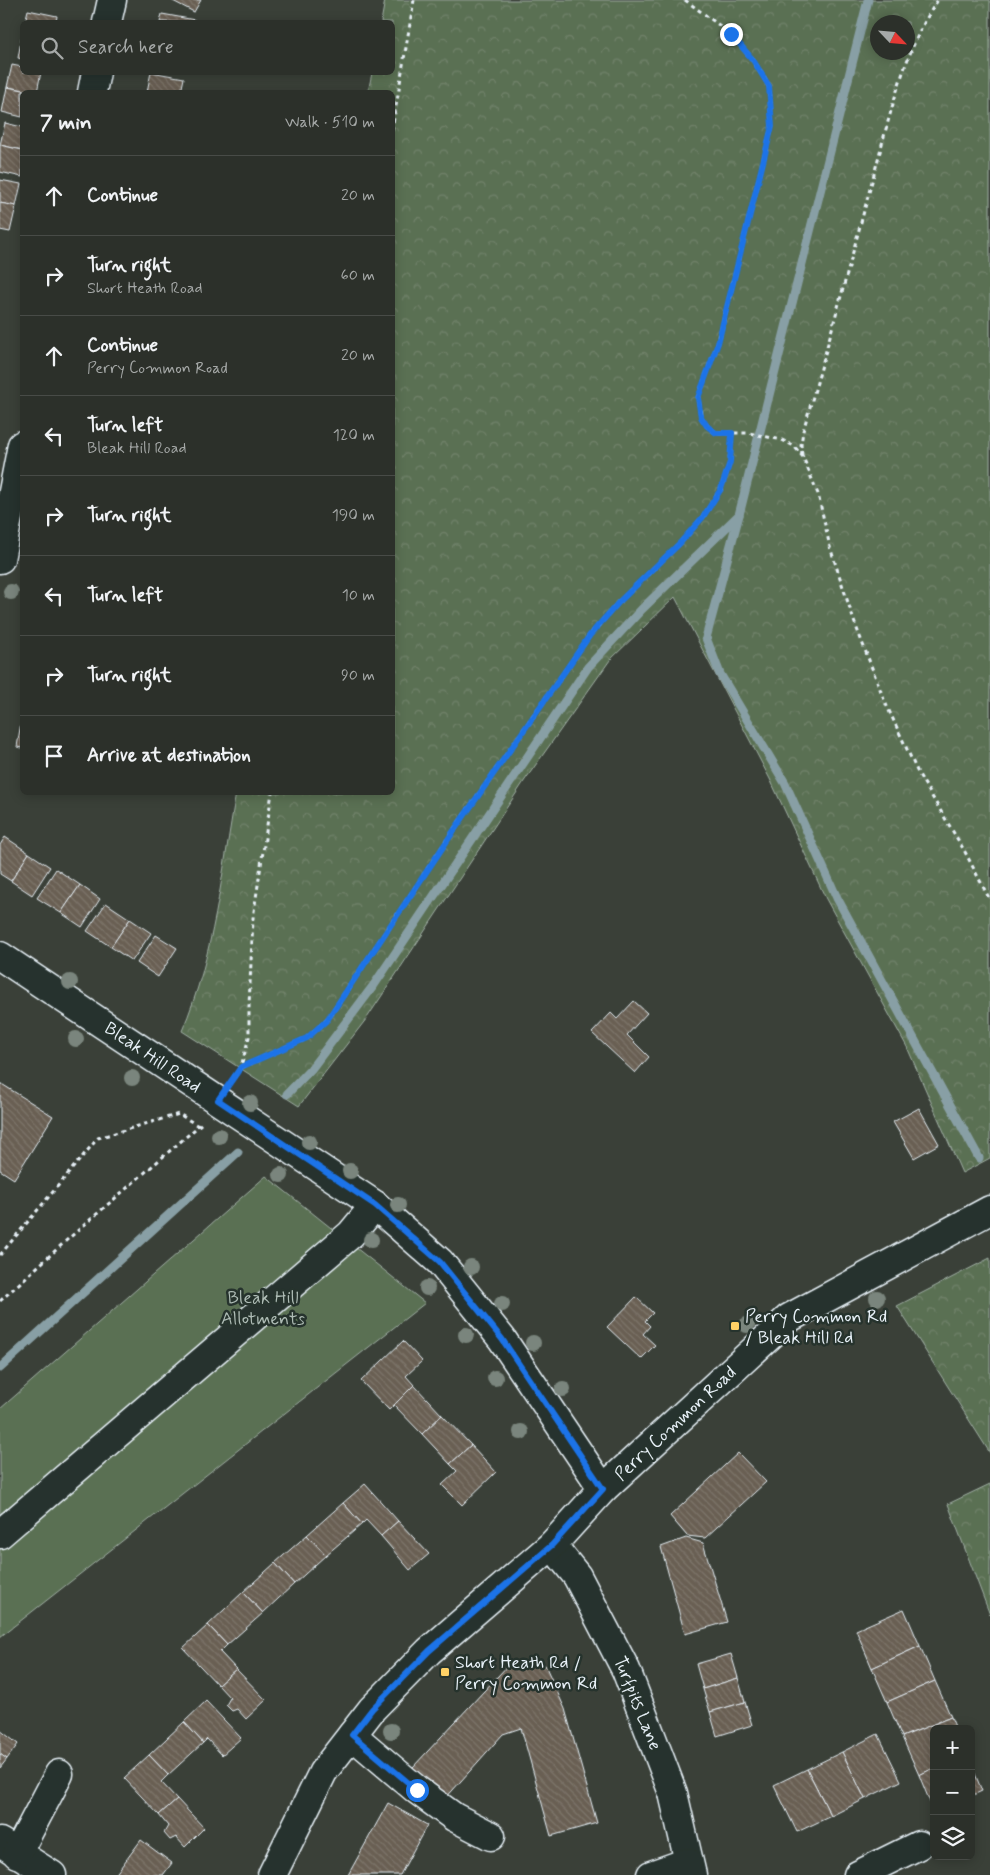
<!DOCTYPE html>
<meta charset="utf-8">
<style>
:root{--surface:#2c302a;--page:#343832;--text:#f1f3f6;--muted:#a6a9a8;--line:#484b47}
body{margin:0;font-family:Mynerve,sans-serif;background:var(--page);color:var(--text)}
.controls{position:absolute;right:15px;bottom:15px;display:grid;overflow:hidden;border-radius:8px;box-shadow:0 2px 12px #0003}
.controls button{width:45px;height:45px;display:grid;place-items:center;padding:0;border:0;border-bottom:1px solid var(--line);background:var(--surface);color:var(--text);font:25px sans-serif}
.compass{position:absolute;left:870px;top:15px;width:45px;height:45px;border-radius:50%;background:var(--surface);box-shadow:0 2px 12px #0003;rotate:116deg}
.stop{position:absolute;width:15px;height:15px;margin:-11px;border:4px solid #1a73e8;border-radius:50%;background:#fff}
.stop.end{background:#1a73e8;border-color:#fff;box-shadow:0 1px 5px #0008}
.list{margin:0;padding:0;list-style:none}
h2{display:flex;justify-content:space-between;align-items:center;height:65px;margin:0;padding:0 20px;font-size:21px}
h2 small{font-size:16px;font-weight:400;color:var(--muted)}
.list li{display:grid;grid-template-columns:32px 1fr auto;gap:15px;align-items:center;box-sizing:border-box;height:80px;padding:0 20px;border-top:1px solid var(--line)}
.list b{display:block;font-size:19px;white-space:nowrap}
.list p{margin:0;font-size:16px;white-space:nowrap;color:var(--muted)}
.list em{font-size:16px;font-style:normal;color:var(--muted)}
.icon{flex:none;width:28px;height:28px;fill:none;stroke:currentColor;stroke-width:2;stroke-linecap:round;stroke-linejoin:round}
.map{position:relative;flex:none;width:990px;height:1875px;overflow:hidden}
.search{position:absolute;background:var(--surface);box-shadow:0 2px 12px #0003;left:20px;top:20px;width:375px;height:55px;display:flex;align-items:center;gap:12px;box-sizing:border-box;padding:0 18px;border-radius:8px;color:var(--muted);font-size:19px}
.panel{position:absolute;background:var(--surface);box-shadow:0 2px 12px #0003;left:20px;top:90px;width:375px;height:705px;border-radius:8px}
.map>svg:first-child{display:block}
</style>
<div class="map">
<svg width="990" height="1875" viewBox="0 0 990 1875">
<defs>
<pattern id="park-crowns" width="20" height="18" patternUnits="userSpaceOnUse" patternTransform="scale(1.25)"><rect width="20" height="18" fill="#5a6f53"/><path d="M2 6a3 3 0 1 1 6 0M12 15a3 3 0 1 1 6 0" fill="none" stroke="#72846c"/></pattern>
<pattern id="building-back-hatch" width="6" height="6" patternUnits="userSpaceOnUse" patternTransform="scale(1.25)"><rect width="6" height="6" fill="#695f52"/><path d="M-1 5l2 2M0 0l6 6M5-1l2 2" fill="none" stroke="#7e766c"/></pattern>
</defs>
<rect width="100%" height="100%" fill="#3a4038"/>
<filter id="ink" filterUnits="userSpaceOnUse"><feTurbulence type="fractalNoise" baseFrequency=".02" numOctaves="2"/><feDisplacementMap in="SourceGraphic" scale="10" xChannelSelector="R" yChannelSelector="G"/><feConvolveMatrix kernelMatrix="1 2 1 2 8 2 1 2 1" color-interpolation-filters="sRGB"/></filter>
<g filter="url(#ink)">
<!-- park -->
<g fill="url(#park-crowns)" stroke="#a1b0a6" fill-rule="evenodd">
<path d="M 385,0 L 990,0 L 990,1158 L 962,1173 L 907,1047 L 826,899 L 770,779 L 675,597 L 610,660 L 525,780 L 367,1018 L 299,1106 L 182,1031 C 214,956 222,872 236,793 L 392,792 L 392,92 L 368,92 L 372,73 L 392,72 L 392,22 L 381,22 ZM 878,22 L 908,22 L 908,52 L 878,52 Z"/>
<path d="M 990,1258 L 990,1453 L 897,1306 Z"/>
<path d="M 990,1484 L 990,1615 L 948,1504 Z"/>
</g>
<!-- garden -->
<path fill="#5a6f53" stroke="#a1b0a6" d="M 266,1176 L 425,1303 L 0,1637 L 0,1409 Z"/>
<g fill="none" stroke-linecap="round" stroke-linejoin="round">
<!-- stream -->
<g stroke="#889fa5" stroke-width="9">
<path d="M 739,515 L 706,638 L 720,674 L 785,783 L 837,898 L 979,1158"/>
<path d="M 287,1094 L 311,1069 L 374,985 L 588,667 L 642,609 L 739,515 L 868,0"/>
<path d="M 0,1368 L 238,1152"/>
</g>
</g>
<!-- building -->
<g fill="url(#building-back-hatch)" stroke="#e8f1f8">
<path d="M 171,0 L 201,0 L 194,12 Z"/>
<path d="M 28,10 L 57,16 L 56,22 L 25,22 Z"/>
<path d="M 162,14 L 195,20 L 194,22 L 160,22 Z"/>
<path d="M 22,35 L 22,59 L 18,58 Z"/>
<path d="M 12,65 L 22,67 L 22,72 L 41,72 L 37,92 L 7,87 Z"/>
<path d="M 151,72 L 184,78 L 181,92 L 147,92 Z"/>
<path d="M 7,87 L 34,92 L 22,92 L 22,117 L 2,112 Z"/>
<path d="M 5,123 L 22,127 L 22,150 L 0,145 Z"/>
<path d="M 0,145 L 22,150 L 22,177 L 0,172 Z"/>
<path d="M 0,180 L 21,184 L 16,206 L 0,203 Z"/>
<path d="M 0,203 L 16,206 L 10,232 L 0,230 Z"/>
<path d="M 22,716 L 22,748 L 17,747 Z"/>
<path d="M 5,837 L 29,853 L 11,881 L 0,874 L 0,845 Z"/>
<path d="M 29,853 L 50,867 L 32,895 L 11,881 Z"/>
<path d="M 56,869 L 80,885 L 61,913 L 37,898 Z"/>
<path d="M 80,885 L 100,899 L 82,927 L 61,913 Z"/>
<path d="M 106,903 L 130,919 L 111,947 L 87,931 Z"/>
<path d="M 130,919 L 151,933 L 132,961 L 111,947 Z"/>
<path d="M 156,935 L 177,948 L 158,977 L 137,963 Z"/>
<path d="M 634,1001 L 647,1013 L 627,1035 L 649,1057 L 635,1073 L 592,1033 L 611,1013 L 617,1019 Z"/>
<path d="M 0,1083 L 53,1116 L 14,1179 L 0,1170 Z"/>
<path d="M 919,1108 L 939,1144 L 914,1158 L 893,1122 Z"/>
<path d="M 636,1297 L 653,1313 L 645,1321 L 650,1326 L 643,1334 L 655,1345 L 641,1359 L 607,1327 Z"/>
<path d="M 403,1341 L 422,1361 L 406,1376 L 414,1385 L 389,1410 L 361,1381 Z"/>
<path d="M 414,1385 L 442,1415 L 422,1434 L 394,1405 Z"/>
<path d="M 442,1415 L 471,1445 L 450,1464 L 422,1434 Z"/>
<path d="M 471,1445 L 496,1472 L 462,1505 L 442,1485 L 457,1471 L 450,1464 Z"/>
<path d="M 738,1453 L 766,1482 L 705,1538 L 687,1536 L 670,1516 Z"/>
<path d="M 365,1484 L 398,1521 L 381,1536 L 366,1520 L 362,1524 L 343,1503 Z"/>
<path d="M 343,1503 L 362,1524 L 326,1555 L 307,1535 Z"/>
<path d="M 398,1521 L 429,1554 L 410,1570 L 381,1536 Z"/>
<path d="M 307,1535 L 326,1555 L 294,1584 L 275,1563 Z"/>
<path d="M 686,1538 L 703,1543 L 727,1622 L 685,1634 L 661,1547 Z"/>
<path d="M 275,1563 L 294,1584 L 263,1613 L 243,1592 Z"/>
<path d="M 243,1592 L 263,1613 L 227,1645 L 208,1625 Z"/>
<path d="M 904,1609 L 920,1646 L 872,1668 L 856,1630 Z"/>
<path d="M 208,1625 L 227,1645 L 220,1652 L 236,1669 L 218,1685 L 183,1648 Z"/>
<path d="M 920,1646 L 935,1681 L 887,1702 L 872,1668 Z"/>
<path d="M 731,1654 L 738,1678 L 703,1689 L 696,1664 Z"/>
<path d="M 512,1661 L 545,1665 L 565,1709 L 597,1823 L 551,1836 L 521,1728 L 503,1734 L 444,1800 L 413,1767 Z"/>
<path d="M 236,1669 L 266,1700 L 246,1719 L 237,1709 L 232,1711 L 226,1705 L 230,1698 L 218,1685 Z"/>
<path d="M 738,1678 L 745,1702 L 710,1712 L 703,1689 Z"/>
<path d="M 935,1681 L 951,1717 L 902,1737 L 887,1702 Z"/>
<path d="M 206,1701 L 241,1738 L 222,1755 L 207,1739 L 203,1743 L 184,1722 Z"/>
<path d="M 745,1702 L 752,1725 L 717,1736 L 710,1712 Z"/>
<path d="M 951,1717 L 956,1729 L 934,1729 L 934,1768 L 919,1775 L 902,1737 Z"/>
<path d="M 184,1722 L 203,1743 L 168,1775 L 149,1755 Z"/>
<path d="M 0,1730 L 18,1744 L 7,1759 L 0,1754 Z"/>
<path d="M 878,1734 L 901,1781 L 865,1799 L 842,1752 Z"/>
<path d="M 842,1752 L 865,1799 L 831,1816 L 807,1769 Z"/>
<path d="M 0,1754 L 7,1759 L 0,1768 Z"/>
<path d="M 149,1755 L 168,1775 L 161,1782 L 177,1799 L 159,1815 L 124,1778 Z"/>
<path d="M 971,1764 L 982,1791 L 971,1796 Z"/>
<path d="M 934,1768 L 934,1812 L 919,1775 Z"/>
<path d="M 807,1769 L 831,1816 L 797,1832 L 774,1785 Z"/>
<path d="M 177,1799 L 204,1828 L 185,1847 L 176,1837 L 170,1840 L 164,1833 L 168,1826 L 159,1815 Z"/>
<path d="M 388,1803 L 427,1825 L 400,1875 L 348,1875 Z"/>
<path d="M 141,1840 L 172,1863 L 163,1875 L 115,1875 Z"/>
</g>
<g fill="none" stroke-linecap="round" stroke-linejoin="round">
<defs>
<g id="minor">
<path d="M 107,22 L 112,0"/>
<path d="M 92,92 L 96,72"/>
<path d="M 0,559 L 22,445"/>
<path d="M 0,956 L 375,1205 L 440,1262 L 502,1339 L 603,1489"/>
<path d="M 0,1534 L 351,1234 L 375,1205"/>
<path d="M 552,1545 L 577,1576 L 626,1670 L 673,1793 L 692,1875"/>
<path d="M 352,1735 L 417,1790 L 454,1817 L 491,1836"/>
<path d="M 0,1842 L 52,1875"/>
<path d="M 17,1854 L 59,1774"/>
<path d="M 272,1875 L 323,1772 L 372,1709 L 429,1651 L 552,1545 L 603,1489 L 789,1318 L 990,1210"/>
<path d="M 651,1875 L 688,1862"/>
<path d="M 858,1875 L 919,1845"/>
</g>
</defs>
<!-- minor casing -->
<use href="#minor" stroke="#e8f1f8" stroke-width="31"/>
<!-- path -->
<g stroke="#e8f1f8" stroke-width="3" stroke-dasharray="4 4" stroke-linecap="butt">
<path d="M 685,0 L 731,34 L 753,60 L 769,86 L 772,126 L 718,343 L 698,397 L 701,417 L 707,426 L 716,433 L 749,433 L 782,440 L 794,446 L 803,457 L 818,494 L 830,547 L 854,621 L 885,702 L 918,773 L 964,850 L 990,900"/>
<path d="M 392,130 L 414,0"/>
<path d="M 802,455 L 801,445 L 803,431 C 827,349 849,267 871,185 C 888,125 902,52 938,0"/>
<path d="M 241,1067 L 307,1038 L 327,1020 L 453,831 L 590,635 L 619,602 L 680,543 L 703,517 L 721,489 L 730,462 L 732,433"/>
<path d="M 234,1077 L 241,1067 L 249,1037 L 249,1006 L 253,918 L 272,792"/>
<path d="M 0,1255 L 98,1138 L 179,1114 L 200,1127"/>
<path d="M 0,1301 L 68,1239 L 202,1123"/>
</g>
<!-- minor -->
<use href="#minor" stroke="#26332d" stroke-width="28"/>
</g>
<!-- trees -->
<g fill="#7a857d">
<circle cx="11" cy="592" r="8"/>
<circle cx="70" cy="982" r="8"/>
<circle cx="76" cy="1039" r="8"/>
<circle cx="132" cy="1078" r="8"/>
<circle cx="250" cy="1103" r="8"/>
<circle cx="219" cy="1136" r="8"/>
<circle cx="309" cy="1142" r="8"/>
<circle cx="350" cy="1171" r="8"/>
<circle cx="281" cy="1175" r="8"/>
<circle cx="398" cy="1205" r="8"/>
<circle cx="371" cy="1240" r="8"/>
<circle cx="471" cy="1267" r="8"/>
<circle cx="427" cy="1288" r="8"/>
<circle cx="877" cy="1298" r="8"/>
<circle cx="502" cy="1304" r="8"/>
<circle cx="747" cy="1325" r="8"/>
<circle cx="466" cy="1335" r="8"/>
<circle cx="533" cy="1343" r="8"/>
<circle cx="495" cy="1378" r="8"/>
<circle cx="563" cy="1389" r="8"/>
<circle cx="521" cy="1432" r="8"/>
<circle cx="391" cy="1731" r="8"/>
</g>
</g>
<g fill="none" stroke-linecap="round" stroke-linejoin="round" filter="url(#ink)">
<!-- route -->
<path stroke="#1a73e8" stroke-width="6" d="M 417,1790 L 352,1735 L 372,1709 L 429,1651 L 552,1545 L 603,1489 L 502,1339 L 440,1262 L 375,1205 L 218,1100 L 241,1067 L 307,1038 L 327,1020 L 453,832 L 590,635 L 619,602 L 680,543 L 703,517 L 721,489 L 730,462 L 732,433 L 716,433 L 707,426 L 701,417 L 698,398 L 718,343 L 772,126 L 769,86 L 753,60 L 731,34"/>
</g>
<!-- markers -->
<g fill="#ffd166" stroke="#26332d" stroke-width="2">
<rect x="730" y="1321" width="10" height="10" rx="2.5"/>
<rect x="440" y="1667" width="10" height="10" rx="2.5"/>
</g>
<g text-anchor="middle" stroke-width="5" stroke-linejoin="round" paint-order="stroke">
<!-- street labels -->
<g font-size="18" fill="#e8f1f8" stroke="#26332d">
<text transform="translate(153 1057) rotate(34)" y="6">Bleak Hill Road</text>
<text transform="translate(675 1423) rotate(-43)" y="6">Perry Common Road</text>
<text transform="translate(638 1703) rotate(68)" y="6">Turfpits Lane</text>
</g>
<!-- park labels -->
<g font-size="18" fill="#afbdb6" stroke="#26332d">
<text x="263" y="1303">Bleak Hill<tspan x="263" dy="21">Allotments</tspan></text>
</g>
<!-- poi labels -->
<g font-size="18" fill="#e8f1f8" stroke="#26332d" text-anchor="start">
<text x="745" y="1322">Perry Common Rd<tspan x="745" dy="21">/ Bleak Hill Rd</tspan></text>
<text x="455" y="1668">Short Heath Rd /<tspan x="455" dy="21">Perry Common Rd</tspan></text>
</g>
</g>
</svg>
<div class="controls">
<button>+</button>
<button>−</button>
<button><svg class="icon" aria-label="layers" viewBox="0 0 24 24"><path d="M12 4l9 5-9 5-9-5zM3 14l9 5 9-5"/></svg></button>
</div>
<svg class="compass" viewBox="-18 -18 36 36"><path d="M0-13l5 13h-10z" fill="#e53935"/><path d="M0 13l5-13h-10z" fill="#a6a9a8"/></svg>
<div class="stop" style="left:417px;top:1790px"></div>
<div class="stop end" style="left:731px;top:34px"></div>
<div class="search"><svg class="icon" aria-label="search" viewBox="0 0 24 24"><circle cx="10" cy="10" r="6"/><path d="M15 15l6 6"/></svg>Search here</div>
<section class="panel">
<h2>7 min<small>Walk · 510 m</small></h2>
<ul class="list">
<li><svg class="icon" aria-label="ahead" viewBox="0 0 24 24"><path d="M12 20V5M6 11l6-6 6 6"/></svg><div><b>Continue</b></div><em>20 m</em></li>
<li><svg class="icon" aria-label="right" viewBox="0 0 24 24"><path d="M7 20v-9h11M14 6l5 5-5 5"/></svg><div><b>Turn right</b><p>Short Heath Road</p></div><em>60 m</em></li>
<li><svg class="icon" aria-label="ahead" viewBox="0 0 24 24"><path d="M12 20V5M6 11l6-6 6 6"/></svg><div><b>Continue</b><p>Perry Common Road</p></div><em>20 m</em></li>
<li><svg class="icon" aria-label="left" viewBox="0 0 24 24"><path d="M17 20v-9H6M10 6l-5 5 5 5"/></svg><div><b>Turn left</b><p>Bleak Hill Road</p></div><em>120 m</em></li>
<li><svg class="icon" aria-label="right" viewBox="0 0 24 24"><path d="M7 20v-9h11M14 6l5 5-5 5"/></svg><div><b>Turn right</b></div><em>190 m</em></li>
<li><svg class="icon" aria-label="left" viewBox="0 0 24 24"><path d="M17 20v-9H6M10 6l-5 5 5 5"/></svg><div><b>Turn left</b></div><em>10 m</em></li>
<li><svg class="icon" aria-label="right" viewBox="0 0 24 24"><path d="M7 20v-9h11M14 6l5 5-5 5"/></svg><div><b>Turn right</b></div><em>90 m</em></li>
<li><svg class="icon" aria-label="arrive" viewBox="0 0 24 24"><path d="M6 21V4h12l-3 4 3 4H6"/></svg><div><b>Arrive at destination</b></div></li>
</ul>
</section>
</div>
